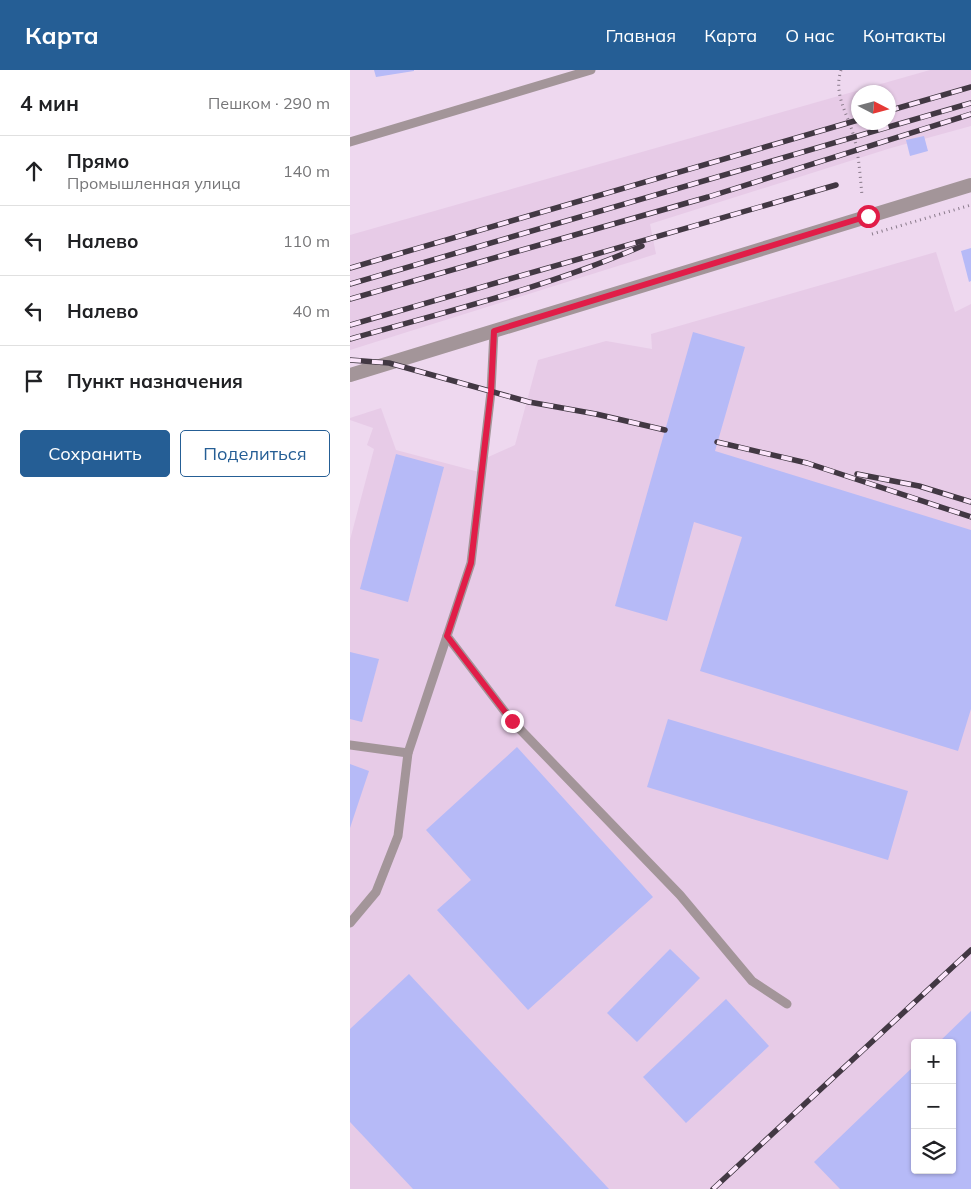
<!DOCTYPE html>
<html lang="ru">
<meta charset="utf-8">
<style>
:root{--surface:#fff;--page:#f2f2f2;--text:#202124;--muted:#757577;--line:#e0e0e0;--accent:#255e95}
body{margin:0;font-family:Mulish,sans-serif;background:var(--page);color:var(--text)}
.controls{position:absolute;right:15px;bottom:15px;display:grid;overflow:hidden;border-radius:5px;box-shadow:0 1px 4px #0004}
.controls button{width:45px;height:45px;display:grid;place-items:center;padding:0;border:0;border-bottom:1px solid var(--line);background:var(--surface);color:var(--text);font:25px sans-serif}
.compass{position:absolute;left:501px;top:15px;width:45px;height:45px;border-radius:50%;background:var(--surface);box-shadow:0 1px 4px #0004;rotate:96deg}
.stop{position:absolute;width:15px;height:15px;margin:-11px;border:4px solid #e11d48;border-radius:50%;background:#fff}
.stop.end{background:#e11d48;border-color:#fff;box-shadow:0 1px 5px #0008}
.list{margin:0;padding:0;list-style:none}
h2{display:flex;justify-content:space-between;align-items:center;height:65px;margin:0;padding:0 20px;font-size:21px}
h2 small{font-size:16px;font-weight:400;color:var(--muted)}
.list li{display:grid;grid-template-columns:32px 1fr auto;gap:15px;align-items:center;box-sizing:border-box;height:70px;padding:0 20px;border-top:1px solid var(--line)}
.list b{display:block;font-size:19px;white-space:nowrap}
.list p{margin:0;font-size:16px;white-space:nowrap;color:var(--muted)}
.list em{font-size:16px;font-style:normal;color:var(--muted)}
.actions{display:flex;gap:10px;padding:15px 20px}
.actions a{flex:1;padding:11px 0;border:1px solid var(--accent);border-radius:5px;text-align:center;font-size:18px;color:var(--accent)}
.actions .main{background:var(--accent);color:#fff}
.icon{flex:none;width:28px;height:28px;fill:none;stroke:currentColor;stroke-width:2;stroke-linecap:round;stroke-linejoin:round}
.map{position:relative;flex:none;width:621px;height:1119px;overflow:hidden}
header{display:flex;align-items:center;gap:30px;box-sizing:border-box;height:70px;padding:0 25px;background:var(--accent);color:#fff}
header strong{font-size:24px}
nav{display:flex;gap:28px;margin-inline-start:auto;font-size:18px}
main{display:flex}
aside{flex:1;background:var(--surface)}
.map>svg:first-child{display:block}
</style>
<header>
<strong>Карта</strong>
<nav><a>Главная</a><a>Карта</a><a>О нас</a><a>Контакты</a></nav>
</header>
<main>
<aside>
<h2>4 мин<small>Пешком · 290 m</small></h2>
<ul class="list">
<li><svg class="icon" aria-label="ahead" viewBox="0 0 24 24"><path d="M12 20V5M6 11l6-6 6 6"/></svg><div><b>Прямо</b><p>Промышленная улица</p></div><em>140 m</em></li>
<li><svg class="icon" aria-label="left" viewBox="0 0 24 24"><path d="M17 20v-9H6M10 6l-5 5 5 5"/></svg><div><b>Налево</b></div><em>110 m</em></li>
<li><svg class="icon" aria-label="left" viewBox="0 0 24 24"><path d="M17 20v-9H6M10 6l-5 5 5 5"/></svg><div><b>Налево</b></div><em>40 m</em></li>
<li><svg class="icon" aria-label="arrive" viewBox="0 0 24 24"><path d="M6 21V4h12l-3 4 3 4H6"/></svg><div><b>Пункт назначения</b></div></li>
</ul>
<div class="actions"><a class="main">Сохранить</a><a>Поделиться</a></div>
</aside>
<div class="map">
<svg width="621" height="1119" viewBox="0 0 621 1119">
<rect width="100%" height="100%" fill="#eed8ef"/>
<!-- built -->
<g fill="#e7cbe7" fill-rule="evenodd">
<path d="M 580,0 L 621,0 L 621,56 L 541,78 L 300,154 L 306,184 L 0,280 L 0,165 ZM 508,22 L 538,22 L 538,52 L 508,52 Z"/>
<path d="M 586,182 L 605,242 L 621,234 L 621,1119 L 0,1119 L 0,470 L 24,379 L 17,375 L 23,358 L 0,350 L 0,348 L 31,338 L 46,380 L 129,402 L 136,388 L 165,375 L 188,290 L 256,271 L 302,279 L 301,264 ZM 565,973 L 602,973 L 602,1100 L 565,1100 Z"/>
</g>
<!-- building -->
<g fill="#b6baf7">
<path d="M 24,0 L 64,0 L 64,1 L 26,7 Z"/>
<path d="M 574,66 L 578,81 L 560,86 L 556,70 Z"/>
<path d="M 621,178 L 621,211 L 619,212 L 611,181 Z"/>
<path d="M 343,262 L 395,277 L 365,381 L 621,460 L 621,639 L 608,681 L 350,601 L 392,467 L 344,452 L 317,551 L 265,536 Z"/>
<path d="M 46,384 L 94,397 L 58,532 L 10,519 Z"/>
<path d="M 0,582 L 29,589 L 12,652 L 0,649 Z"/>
<path d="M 318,649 L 558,721 L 538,790 L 297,717 Z"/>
<path d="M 167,677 L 303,827 L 178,940 L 87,840 L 121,810 L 76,760 Z"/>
<path d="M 0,694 L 19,701 L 0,758 Z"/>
<path d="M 320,879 L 350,908 L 287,972 L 257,943 Z"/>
<path d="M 59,904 L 259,1119 L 63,1119 L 0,1052 L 0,959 Z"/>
<path d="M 376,929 L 419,976 L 336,1053 L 293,1007 Z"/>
<path d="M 621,941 L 621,1119 L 490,1119 L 464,1092 L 565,995 L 565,1100 L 602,1100 L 602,973 L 588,973 Z"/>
</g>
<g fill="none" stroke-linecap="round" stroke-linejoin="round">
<!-- path -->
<g stroke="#897a8a" stroke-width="3" stroke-dasharray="1 4" stroke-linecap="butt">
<path d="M 491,0 C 483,25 498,44 504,67 C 509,85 510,106 512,125"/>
<path d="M 522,164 L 621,135"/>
</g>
<!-- service -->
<g stroke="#a39599" stroke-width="9">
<path d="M 0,72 L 241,0"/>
<path d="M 144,261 L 141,322 L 121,493 L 97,566 L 162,651 L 330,825 L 402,911 L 437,934"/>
<path d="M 0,675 L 58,683"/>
<path d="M 0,853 L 26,822 L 48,766 L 58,683 L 97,566"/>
</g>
<!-- tertiary -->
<path stroke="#a39599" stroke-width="14" d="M 0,305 L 621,115"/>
<defs>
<g id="rail">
<path d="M 538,41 L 621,17"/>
<path d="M 0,198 L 508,50"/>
<path d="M 0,214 L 621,33"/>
<path d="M 0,229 L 358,127 L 621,44"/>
<path d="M 0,255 L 486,115"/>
<path d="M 0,269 C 98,241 198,217 292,176"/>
<path d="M 0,290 L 39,293 L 179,332 L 246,344 L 315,360"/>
<path d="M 367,372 L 457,393 L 621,447"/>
<path d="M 507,404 L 569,416 L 621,432"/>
<path d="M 363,1119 L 621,880"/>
</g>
</defs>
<!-- rail casing -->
<use href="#rail" stroke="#423843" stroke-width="5.5"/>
<!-- rail -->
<use href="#rail" stroke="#fce6fc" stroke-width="4" stroke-dasharray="11" stroke-linecap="butt"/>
</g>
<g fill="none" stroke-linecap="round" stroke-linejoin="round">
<!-- route -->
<path stroke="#e11d48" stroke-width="6" d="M 162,651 L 97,566 L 121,493 L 141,322 L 144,261 L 518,146"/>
</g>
</svg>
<div class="controls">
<button>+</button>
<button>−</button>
<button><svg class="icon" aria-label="layers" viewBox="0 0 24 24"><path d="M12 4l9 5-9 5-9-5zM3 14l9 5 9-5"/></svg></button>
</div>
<svg class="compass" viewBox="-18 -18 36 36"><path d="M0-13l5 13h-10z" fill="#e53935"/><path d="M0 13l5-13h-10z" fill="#757577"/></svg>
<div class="stop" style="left:518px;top:146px"></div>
<div class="stop end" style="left:162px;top:651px"></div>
</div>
</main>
